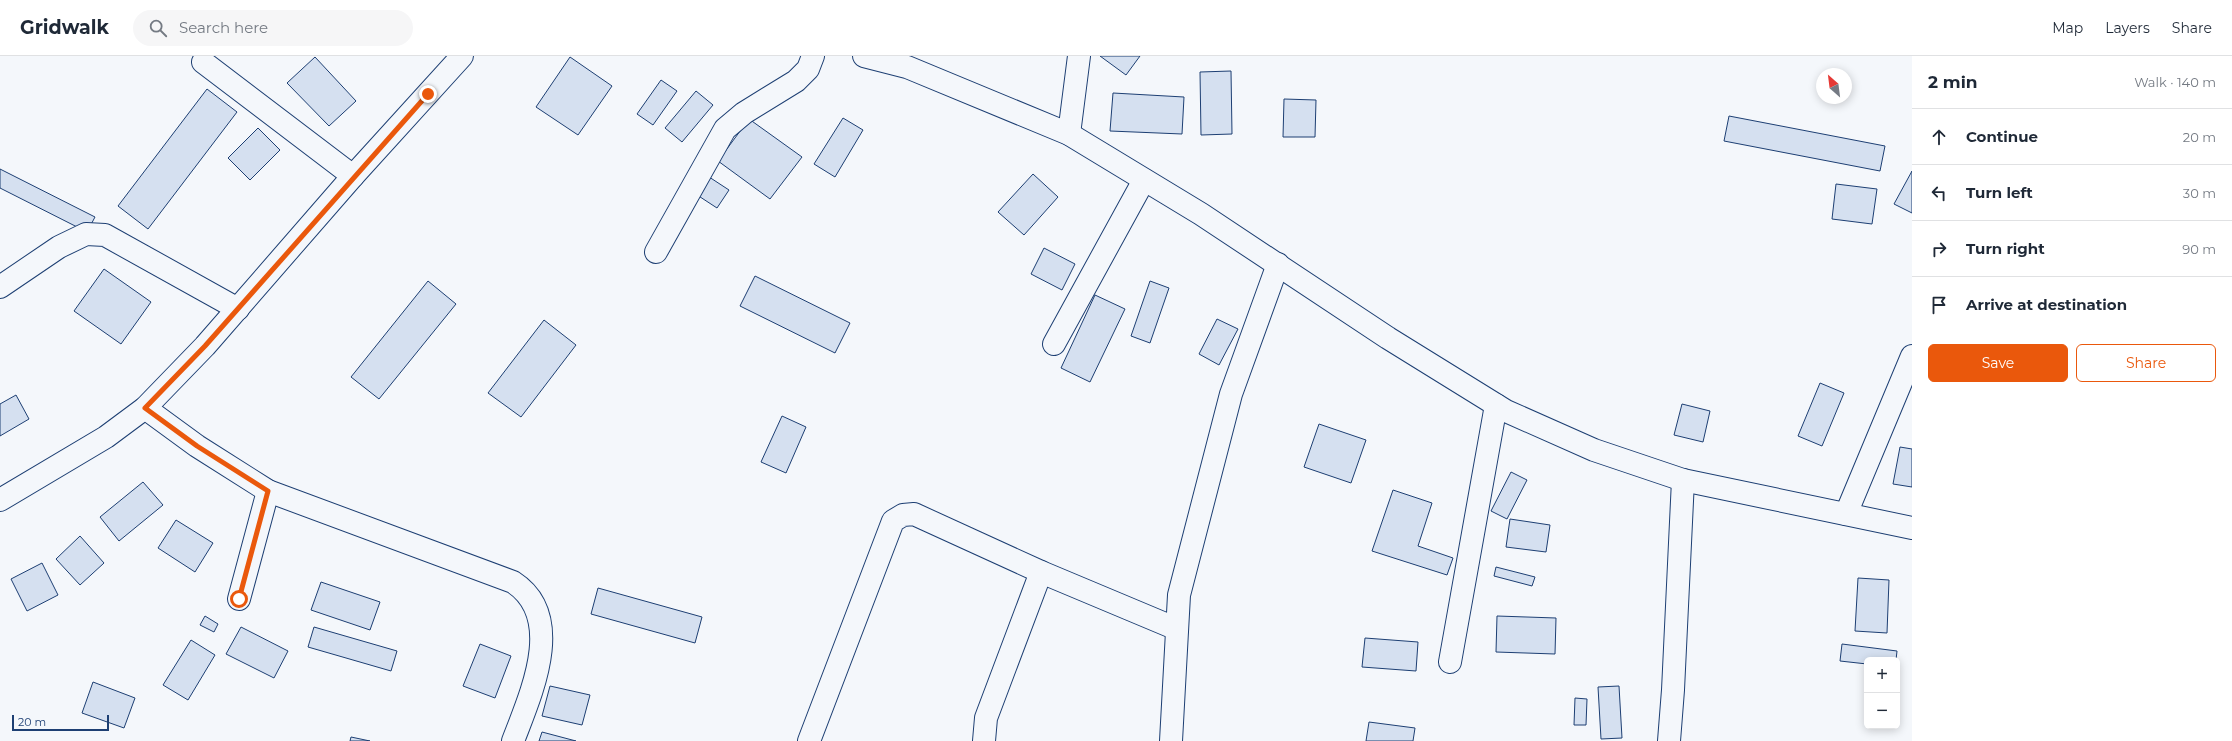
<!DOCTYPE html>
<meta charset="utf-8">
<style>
:root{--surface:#fff;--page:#f6f6f7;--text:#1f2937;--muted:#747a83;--line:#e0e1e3;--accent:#ea580c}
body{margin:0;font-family:Montserrat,sans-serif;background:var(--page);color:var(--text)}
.controls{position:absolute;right:12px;bottom:12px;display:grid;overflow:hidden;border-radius:6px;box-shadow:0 2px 10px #0003}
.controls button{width:36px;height:36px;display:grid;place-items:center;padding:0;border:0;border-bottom:1px solid var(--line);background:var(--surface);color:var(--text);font:20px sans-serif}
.compass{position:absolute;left:1816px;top:12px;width:36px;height:36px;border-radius:50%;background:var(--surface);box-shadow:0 2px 10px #0003;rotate:332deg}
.scale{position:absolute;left:12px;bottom:10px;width:97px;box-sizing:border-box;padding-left:4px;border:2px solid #1d3f73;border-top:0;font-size:11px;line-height:14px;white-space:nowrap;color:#1d3f73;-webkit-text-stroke:3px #f4f7fb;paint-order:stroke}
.stop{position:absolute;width:12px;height:12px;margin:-9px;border:3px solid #ea580c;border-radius:50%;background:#fff}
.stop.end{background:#ea580c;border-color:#fff;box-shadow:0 1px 4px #0008}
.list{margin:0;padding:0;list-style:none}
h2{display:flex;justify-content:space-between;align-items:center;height:52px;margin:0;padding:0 16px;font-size:17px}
h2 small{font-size:13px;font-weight:400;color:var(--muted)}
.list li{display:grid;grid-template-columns:26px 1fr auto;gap:12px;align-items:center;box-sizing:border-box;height:56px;padding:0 16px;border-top:1px solid var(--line)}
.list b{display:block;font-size:15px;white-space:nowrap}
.list em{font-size:13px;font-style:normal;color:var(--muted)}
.actions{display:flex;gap:8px;padding:12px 16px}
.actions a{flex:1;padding:9px 0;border:1px solid var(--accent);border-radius:6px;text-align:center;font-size:14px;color:var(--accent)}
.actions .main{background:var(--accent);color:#fff}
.icon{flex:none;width:22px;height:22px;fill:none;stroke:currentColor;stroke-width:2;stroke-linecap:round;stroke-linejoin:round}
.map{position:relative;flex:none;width:1912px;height:685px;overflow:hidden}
header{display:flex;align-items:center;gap:24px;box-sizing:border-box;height:56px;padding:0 20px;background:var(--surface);border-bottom:1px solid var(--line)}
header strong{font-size:19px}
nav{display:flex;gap:22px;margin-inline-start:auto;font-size:14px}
.search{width:280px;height:36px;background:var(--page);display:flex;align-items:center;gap:10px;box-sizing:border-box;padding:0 14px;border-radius:22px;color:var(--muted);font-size:15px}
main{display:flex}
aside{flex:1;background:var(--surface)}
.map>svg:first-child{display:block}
</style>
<header>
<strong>Gridwalk</strong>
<div class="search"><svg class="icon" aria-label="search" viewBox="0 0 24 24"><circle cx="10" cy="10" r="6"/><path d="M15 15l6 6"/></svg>Search here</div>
<nav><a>Map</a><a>Layers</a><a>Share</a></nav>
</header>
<main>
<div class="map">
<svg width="1912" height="685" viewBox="0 0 1912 685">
<rect width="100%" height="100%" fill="#f4f7fb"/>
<!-- building -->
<g fill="#d5e0f0" stroke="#1d3f73">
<path d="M 1100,0 L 1140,0 L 1126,19 Z"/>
<path d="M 315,1 L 356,45 L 329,70 L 287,27 Z"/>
<path d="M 570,1 L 612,30 L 578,79 L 536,51 Z"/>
<path d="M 1231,15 L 1232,78 L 1201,79 L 1200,16 Z"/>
<path d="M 661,24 L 677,35 L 653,69 L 637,58 Z"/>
<path d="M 207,33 L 237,56 L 148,173 L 118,150 Z"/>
<path d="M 696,35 L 713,49 L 682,86 L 665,72 Z"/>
<path d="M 1113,37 L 1184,41 L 1182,78 L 1110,75 Z"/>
<path d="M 1284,43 L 1316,44 L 1315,81 L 1283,81 Z"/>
<path d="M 1729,60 L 1885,90 L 1880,115 L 1724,85 Z"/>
<path d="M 843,62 L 863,74 L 835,121 L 814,108 Z"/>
<path d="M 749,63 L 802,101 L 770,143 L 718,105 Z"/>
<path d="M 258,72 L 280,94 L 250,124 L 228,102 Z"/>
<path d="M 0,113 L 95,161 L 87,176 L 0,132 Z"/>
<path d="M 1912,115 L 1912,157 L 1894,148 Z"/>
<path d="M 703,117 L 729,134 L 717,152 L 691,135 Z"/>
<path d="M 1033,118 L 1058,141 L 1024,179 L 998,156 Z"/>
<path d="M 1836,128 L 1877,133 L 1872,168 L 1832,163 Z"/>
<path d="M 1044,192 L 1075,208 L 1062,234 L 1031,218 Z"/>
<path d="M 104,213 L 151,246 L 121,288 L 74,255 Z"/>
<path d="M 755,220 L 850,267 L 835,297 L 740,250 Z"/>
<path d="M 428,225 L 456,248 L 379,343 L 351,321 Z"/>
<path d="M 1150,225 L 1169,232 L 1150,287 L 1131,280 Z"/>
<path d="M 1095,239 L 1125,253 L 1090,326 L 1061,312 Z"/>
<path d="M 1217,263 L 1238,273 L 1219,309 L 1199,298 Z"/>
<path d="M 544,264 L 576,289 L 521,361 L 488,337 Z"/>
<path d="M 1820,327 L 1844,337 L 1822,390 L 1798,380 Z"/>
<path d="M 16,339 L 29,363 L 0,380 L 0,348 Z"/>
<path d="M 1682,348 L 1710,355 L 1703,386 L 1674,379 Z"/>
<path d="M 782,360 L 806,371 L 786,417 L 761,406 Z"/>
<path d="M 1319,368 L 1366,384 L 1351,427 L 1304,411 Z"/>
<path d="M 1900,391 L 1912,393 L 1912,431 L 1893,428 Z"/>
<path d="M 1511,416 L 1527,424 L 1507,463 L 1491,455 Z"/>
<path d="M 143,426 L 163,449 L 119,485 L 100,461 Z"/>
<path d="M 1393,434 L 1432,447 L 1418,490 L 1453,502 L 1447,519 L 1372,495 Z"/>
<path d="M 1510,463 L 1550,469 L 1546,496 L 1506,491 Z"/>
<path d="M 176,464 L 213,487 L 195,516 L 158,492 Z"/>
<path d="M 80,480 L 104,507 L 80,529 L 56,503 Z"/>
<path d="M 42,507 L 58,539 L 27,555 L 11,523 Z"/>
<path d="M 1496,511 L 1535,521 L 1532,530 L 1494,520 Z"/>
<path d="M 1858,522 L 1889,524 L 1887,577 L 1855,575 Z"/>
<path d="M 321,526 L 380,546 L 370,574 L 311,554 Z"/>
<path d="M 598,532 L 702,561 L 695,587 L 591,558 Z"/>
<path d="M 205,560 L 218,568 L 214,576 L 200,569 Z"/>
<path d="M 1497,560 L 1556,562 L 1555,598 L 1496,596 Z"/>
<path d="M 241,571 L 288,595 L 274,622 L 226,598 Z"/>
<path d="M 314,571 L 397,595 L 391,615 L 308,591 Z"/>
<path d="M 1365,582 L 1418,586 L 1416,615 L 1362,611 Z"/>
<path d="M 191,584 L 215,599 L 188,644 L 163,629 Z"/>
<path d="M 480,588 L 511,600 L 495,642 L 463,630 Z"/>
<path d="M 1842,588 L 1897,595 L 1896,604 L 1867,604 L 1867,608 L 1840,605 Z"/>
<path d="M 93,626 L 135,642 L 124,672 L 82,657 Z"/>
<path d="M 550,630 L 590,639 L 582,669 L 542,660 Z"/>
<path d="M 1619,630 L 1622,682 L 1601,683 L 1598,631 Z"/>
<path d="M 1575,642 L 1587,643 L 1586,669 L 1574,669 Z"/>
<path d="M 1369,666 L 1415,672 L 1413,685 L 1366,685 Z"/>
<path d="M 542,676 L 576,685 L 539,685 Z"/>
<path d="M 351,681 L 370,685 L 350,685 Z"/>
</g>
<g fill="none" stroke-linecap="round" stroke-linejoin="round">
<defs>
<g id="street">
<path d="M 203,6 L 353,120"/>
<path d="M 1069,78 L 1079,0"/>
<path d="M 656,196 L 725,73 L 744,57 L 796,25 L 808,13 L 813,0"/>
<path d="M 0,231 L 59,191 L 86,178 L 105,179 L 238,253"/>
<path d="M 1054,288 L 1144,124"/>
<path d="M 145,352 L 197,390 L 268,435 L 513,526 C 567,561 530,640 513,685"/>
<path d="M 1846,458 L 1912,300"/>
<path d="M 239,543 L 268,435"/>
<path d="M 1450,606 L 1496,349"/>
<path d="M 809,685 L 893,465 L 903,459 L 914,458 L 1041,516 L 1177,573"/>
<path d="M 984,685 L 986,662 L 1041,516"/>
<path d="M 1171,685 L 1179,539 L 1231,338 L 1278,208"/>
<path d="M 1669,685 L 1673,634 L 1683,424"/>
</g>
<g id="secondary">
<path d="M 864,0 L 907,11 L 1069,78 L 1201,158 L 1388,282 L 1506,355 L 1594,394 L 1683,424 L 1912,472"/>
<path d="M 0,444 L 106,381 L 145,352 L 205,290 L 353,120 L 462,0"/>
</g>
</defs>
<!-- street casing -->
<use href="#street" stroke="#1d3f73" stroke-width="24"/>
<!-- secondary casing -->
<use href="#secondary" stroke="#1d3f73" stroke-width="24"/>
<!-- street -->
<use href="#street" stroke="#f4f7fb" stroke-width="22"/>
<!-- secondary -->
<use href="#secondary" stroke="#f4f7fb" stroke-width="22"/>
</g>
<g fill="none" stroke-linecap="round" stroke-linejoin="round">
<!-- route -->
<path stroke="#ea580c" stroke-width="5" d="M 239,543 L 268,435 L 197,390 L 145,352 L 205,290 L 428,38"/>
</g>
</svg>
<div class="controls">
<button>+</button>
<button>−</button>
</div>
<svg class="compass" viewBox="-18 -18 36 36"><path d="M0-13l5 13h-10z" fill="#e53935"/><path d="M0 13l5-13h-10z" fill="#747a83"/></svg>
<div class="scale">20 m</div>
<div class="stop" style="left:239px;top:543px"></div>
<div class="stop end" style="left:428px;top:38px"></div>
</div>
<aside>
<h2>2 min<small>Walk · 140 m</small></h2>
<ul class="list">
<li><svg class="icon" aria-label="ahead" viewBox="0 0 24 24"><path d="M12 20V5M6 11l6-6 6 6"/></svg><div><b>Continue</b></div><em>20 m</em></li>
<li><svg class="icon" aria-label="left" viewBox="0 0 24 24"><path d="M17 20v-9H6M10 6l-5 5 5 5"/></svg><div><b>Turn left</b></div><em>30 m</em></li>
<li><svg class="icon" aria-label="right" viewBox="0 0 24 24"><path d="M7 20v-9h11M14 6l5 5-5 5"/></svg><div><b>Turn right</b></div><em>90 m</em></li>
<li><svg class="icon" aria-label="arrive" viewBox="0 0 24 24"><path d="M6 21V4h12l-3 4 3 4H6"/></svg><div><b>Arrive at destination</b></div></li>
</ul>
<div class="actions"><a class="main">Save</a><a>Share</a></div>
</aside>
</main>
